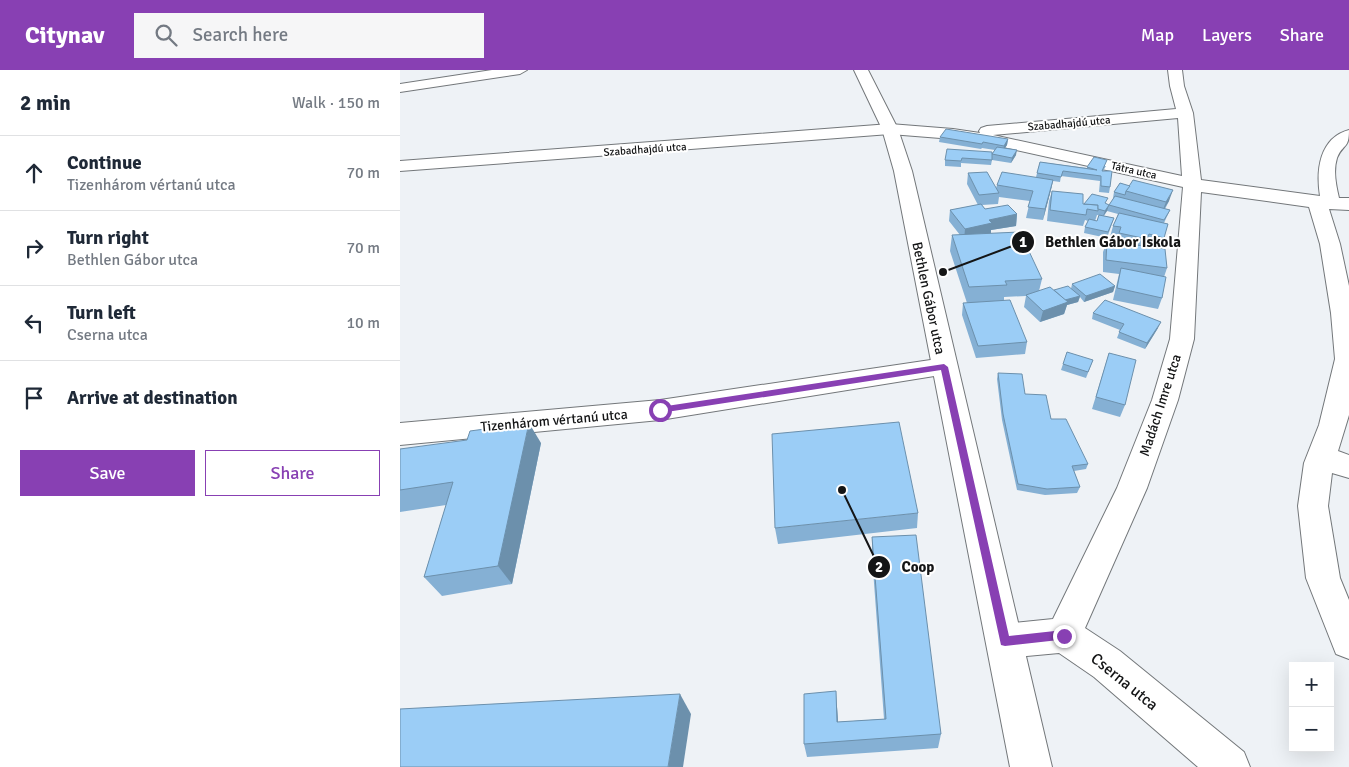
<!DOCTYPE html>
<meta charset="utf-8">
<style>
:root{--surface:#fff;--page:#f6f6f7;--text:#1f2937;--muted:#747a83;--line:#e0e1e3;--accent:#8840b3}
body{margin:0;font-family:Signika,sans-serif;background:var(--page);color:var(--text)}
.controls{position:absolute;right:15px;bottom:15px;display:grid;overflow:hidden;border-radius:0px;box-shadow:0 5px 20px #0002}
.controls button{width:45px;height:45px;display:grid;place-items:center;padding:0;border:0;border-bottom:1px solid var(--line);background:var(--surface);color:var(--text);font:25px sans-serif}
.stop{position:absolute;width:15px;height:15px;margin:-11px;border:4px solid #8840b3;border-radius:50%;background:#fff}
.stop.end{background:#8840b3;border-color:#fff;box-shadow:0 1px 5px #0008}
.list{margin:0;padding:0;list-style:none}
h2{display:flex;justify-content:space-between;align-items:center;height:65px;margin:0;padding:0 20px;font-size:21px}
h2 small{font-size:16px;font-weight:400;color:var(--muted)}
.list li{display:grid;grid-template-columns:32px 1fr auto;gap:15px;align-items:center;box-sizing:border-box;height:75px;padding:0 20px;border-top:1px solid var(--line)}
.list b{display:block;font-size:19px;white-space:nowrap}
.list p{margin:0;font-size:16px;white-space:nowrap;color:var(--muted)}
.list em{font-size:16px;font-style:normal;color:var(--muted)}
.actions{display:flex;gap:10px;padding:15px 20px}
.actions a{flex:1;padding:11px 0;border:1px solid var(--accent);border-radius:0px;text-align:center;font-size:18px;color:var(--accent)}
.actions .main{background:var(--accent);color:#fff}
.icon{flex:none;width:28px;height:28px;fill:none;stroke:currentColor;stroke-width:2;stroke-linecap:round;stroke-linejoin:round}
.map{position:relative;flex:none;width:949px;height:697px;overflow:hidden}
header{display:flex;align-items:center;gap:30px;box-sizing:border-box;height:70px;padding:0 25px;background:var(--accent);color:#fff}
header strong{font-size:24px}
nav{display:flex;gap:28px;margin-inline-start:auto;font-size:18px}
.search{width:350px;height:45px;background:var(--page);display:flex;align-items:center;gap:12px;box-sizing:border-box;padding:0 18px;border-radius:0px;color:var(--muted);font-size:19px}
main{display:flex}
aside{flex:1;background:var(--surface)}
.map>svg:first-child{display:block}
</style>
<header>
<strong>Citynav</strong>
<div class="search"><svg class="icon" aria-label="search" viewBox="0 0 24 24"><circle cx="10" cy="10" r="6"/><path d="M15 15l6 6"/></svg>Search here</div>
<nav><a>Map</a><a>Layers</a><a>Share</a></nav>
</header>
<main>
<aside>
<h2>2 min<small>Walk · 150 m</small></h2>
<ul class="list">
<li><svg class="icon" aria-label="ahead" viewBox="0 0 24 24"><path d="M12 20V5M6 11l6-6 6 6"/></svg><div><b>Continue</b><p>Tizenhárom vértanú utca</p></div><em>70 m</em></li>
<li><svg class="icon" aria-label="right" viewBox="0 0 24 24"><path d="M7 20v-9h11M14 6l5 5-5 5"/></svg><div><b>Turn right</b><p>Bethlen Gábor utca</p></div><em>70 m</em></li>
<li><svg class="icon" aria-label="left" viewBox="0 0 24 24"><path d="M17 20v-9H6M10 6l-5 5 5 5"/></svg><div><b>Turn left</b><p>Cserna utca</p></div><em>10 m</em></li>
<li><svg class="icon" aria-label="arrive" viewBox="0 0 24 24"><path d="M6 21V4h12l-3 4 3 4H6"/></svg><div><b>Arrive at destination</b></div></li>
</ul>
<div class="actions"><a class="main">Save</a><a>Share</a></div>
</aside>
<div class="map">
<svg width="949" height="697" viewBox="0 0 949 697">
<rect width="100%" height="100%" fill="#eef2f6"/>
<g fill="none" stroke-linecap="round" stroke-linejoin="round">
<defs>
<g id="minor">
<path d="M 92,0 L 127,0 L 120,4 L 0,22 L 0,14 Z"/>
<path d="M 768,0 L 782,0 L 784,16 L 793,43 L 801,110 L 920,126 C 916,101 919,68 949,60 C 949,80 943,73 937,88 C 933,101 936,115 939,128 L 949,128 L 949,140 L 929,139 L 940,174 L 949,216 L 949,345 L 938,381 L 949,385 L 949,408 L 932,403 L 928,436 L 940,508 L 949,530 L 949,589 L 936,584 L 906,508 L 898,436 L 904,393 L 919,355 L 935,289 L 931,243 L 920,174 L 909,137 L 801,122 L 794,269 L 778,330 L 747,418 L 685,558 L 720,581 L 844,682 L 850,697 L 798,697 L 694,607 L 659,583 L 605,588 L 592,583 L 587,571 L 592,559 L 605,554 L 653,549 L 717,418 L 752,330 L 770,269 L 783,117 L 603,77 L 553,69 L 490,64 L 0,101 L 0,91 L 490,54 L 553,59 L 580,63 L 579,61 L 581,58 L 587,56 L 776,39 L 770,16 ZM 778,48 L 782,106 L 593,65 Z"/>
<path d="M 544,288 L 553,291 L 557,297 L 553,303 L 260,350 L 0,375 L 0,353 L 260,330 Z"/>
</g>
<path id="major" d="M 454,0 L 468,0 L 498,59 L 512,101 L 652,697 L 610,697 L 494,101 L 482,59 Z"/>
</defs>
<!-- minor casing -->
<use href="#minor" stroke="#73777a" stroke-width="2"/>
<!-- major casing -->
<use href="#major" stroke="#73777a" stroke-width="2"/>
<!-- minor -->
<use href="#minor" fill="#fff" fill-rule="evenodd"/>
<!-- major -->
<use href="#major" fill="#fff" fill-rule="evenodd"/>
</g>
<!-- wall -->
<g fill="#85b0d4" fill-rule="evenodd">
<path d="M 540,67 L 608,69 L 607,75 L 605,78 L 616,85 L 611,93 L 592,90 L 591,95 L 561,93 L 561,97 L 545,96 L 545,90 L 592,84 L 595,80 L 582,78 L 581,79 L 539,72 Z"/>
<path d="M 640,92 L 687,98 L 687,97 L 706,96 L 703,101 L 710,117 L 709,123 L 699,122 L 700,111 L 661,106 L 660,112 L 653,111 L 643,150 L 626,148 L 630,131 L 599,127 L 598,134 L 582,135 L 585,139 L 617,144 L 616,156 L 591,160 L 591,163 L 642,209 L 639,221 L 671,219 L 672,214 L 715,216 L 713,222 L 684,232 L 680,227 L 678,232 L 667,235 L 664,244 L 640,252 L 624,237 L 626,226 L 604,227 L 604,231 L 627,272 L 625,284 L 576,288 L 562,245 L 563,233 L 567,233 L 550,181 L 552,165 L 560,165 L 549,151 L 550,140 L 578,135 L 567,114 L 568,103 L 596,118 L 597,115 L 636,107 Z"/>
<path d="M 720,113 L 769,131 L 765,139 L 770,140 L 764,153 L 768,154 L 760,178 L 767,198 L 764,207 L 762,228 L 758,239 L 713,230 L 719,204 L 703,202 L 703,182 L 707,171 L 716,172 L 717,168 L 710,167 L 713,156 L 718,144 L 707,141 L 704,146 L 714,148 L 707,168 L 684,163 L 685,157 L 688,151 L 685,150 L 683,156 L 647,151 L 649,131 L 652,121 L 683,134 L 706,134 L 709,135 L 714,128 L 713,128 L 714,122 ZM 697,145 L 699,145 L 697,151 L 695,151 Z"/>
<path d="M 693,243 L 758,258 L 745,279 L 717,268 L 720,260 L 692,249 Z"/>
<path d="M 709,283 L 725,335 L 720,347 L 692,339 Z"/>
<path d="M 693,290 L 686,308 L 661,300 L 663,294 Z"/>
<path d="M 598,303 L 625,324 L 651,349 L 688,394 L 686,399 L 674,401 L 680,417 L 677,423 L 645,425 L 617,420 L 602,350 L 597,309 Z"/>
<path d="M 141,373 L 112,514 L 42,526 L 24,507 L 46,435 L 0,442 L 0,379 Z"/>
<path d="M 518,443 L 517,458 L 378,474 L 375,458 Z"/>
<path d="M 472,467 L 541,664 L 538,678 L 407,687 L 404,674 L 437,637 L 438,652 L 484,649 L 472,486 Z"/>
</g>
<!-- shaded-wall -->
<g fill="#6c90ac">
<path d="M 608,69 L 607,75 L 603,81 L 604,76 Z"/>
<path d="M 617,80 L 616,85 L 611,93 L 612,88 Z"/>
<path d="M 653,110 L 651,120 L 643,150 L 645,139 Z"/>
<path d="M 773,120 L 769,131 L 762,142 L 766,132 Z"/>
<path d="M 709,135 L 707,141 L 703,146 L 705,141 Z"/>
<path d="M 617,144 L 616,156 L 591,160 L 591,164 L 564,170 L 565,159 L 589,150 Z"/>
<path d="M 715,216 L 713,222 L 684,232 L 686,226 Z"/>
<path d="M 680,226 L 678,232 L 667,235 L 664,244 L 640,252 L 643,241 L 661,231 Z"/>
<path d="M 761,252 L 758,258 L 745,279 L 747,273 Z"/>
<path d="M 129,353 L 141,373 L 112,514 L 98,496 Z"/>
<path d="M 436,621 L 437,637 L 439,667 L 437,652 Z"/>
<path d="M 280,624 L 291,644 L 283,697 L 268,697 Z"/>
</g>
<!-- building -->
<g fill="#9bcdf6" stroke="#6c90ac">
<path d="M 546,59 L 608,69 L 604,76 L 583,72 L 582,74 L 540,67 Z"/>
<path d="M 597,77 L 617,80 L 612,88 L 592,84 L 592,90 L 562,88 L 561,91 L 545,90 L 547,79 L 592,82 L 592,84 Z"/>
<path d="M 694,87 L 707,90 L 702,101 L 712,101 L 710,117 L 701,116 L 701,106 L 663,101 L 661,107 L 637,103 L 640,92 L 697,100 L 687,97 Z"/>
<path d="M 587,102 L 599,123 L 579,125 L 568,103 Z"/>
<path d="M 602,102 L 653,110 L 645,139 L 628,137 L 633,121 L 597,115 Z"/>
<path d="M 733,110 L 773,120 L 766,132 L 726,121 Z"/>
<path d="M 720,113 L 730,116 L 726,121 L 725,125 L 714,122 Z"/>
<path d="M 652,121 L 683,124 L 683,134 L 698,135 L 698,141 L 687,139 L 686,145 L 650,140 Z"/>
<path d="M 692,124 L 708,128 L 705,133 L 709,135 L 705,141 L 698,139 L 698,135 L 684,134 Z"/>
<path d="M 715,126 L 770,140 L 764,150 L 709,135 Z"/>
<path d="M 581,134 L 585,139 L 608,135 L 617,144 L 589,150 L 592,153 L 565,159 L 550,140 Z"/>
<path d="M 719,143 L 768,154 L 764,168 L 749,164 L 747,169 L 719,163 L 721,157 L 713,156 Z"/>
<path d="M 699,145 L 714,148 L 708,162 L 685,157 L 689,149 L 697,151 Z"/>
<path d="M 620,162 L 642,209 L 605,211 L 607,215 L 569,217 L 552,165 Z"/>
<path d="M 707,171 L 765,179 L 767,198 L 706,190 Z"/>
<path d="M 721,198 L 766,207 L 762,228 L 717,218 Z"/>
<path d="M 700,204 L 715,216 L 686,226 L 672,214 Z"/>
<path d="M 668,216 L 680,226 L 665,230 L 654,220 Z"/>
<path d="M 650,217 L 668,232 L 643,241 L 626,225 Z"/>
<path d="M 610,230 L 627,272 L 578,276 L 563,233 Z"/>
<path d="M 705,230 L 761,252 L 747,273 L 719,262 L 724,254 L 693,243 Z"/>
<path d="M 667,282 L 693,290 L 688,302 L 663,294 Z"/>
<path d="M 709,283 L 736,290 L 725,335 L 696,327 Z"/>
<path d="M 598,303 L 622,304 L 625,324 L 646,325 L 651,349 L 666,349 L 688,394 L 672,396 L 680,417 L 647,419 L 618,414 L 603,344 Z"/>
<path d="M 499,352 L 518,443 L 375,458 L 372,364 Z"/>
<path d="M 129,353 L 98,496 L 24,507 L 53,412 L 0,420 L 0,379 L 67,370 L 70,361 Z"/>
<path d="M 516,465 L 541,664 L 404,674 L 404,624 L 436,621 L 437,652 L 486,649 L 472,467 Z"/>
<path d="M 280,624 L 268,697 L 0,697 L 0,639 Z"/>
</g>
<!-- route -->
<path fill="#8840b3" d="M 544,294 L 548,297 L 609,566 L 664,560 L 668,562 L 669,566 L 668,569 L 605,576 L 601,575 L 541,300 L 260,343 L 256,340 L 260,337 Z"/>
<g text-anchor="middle" stroke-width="4" stroke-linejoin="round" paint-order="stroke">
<!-- far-street labels -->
<g font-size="11" fill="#141516" stroke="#fff">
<text transform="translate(669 53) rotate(-5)" y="4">Szabadhajdú utca</text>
<text transform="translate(245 79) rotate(-4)" y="4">Szabadhajdú utca</text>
<text transform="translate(734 100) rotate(13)" y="4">Tátra utca</text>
</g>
<!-- street labels -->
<g font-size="14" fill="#141516" stroke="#fff">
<text transform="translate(529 228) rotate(78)" y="5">Bethlen Gábor utca</text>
<text transform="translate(760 335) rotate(-72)" y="5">Madách Imre utca</text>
<text transform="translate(154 350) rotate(-5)" y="5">Tizenhárom vértanú utca</text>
</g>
<!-- near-street labels -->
<g font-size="16" fill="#141516" stroke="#fff">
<text transform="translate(725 611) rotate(39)" y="6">Cserna utca</text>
</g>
</g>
<!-- callouts -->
<path fill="none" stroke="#141516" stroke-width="2" d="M543 202L623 172M442 420L479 497"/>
<g fill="#141516" stroke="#fff" stroke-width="2">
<circle cx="543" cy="202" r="5"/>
<circle cx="442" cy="420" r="5"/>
<circle cx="623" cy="172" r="12"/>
<circle cx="479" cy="497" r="12"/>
</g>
<g font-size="15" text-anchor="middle" font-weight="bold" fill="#fff">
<text x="623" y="177">1</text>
<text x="479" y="502">2</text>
</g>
<g font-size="15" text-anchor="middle" font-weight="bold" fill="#141516" stroke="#fff" stroke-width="4" stroke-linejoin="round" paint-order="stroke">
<text x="713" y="177">Bethlen Gábor Iskola</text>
<text x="518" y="502">Coop</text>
</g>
</svg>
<div class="controls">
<button>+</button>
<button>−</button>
</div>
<div class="stop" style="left:260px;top:340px"></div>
<div class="stop end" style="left:664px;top:566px"></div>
</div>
</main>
